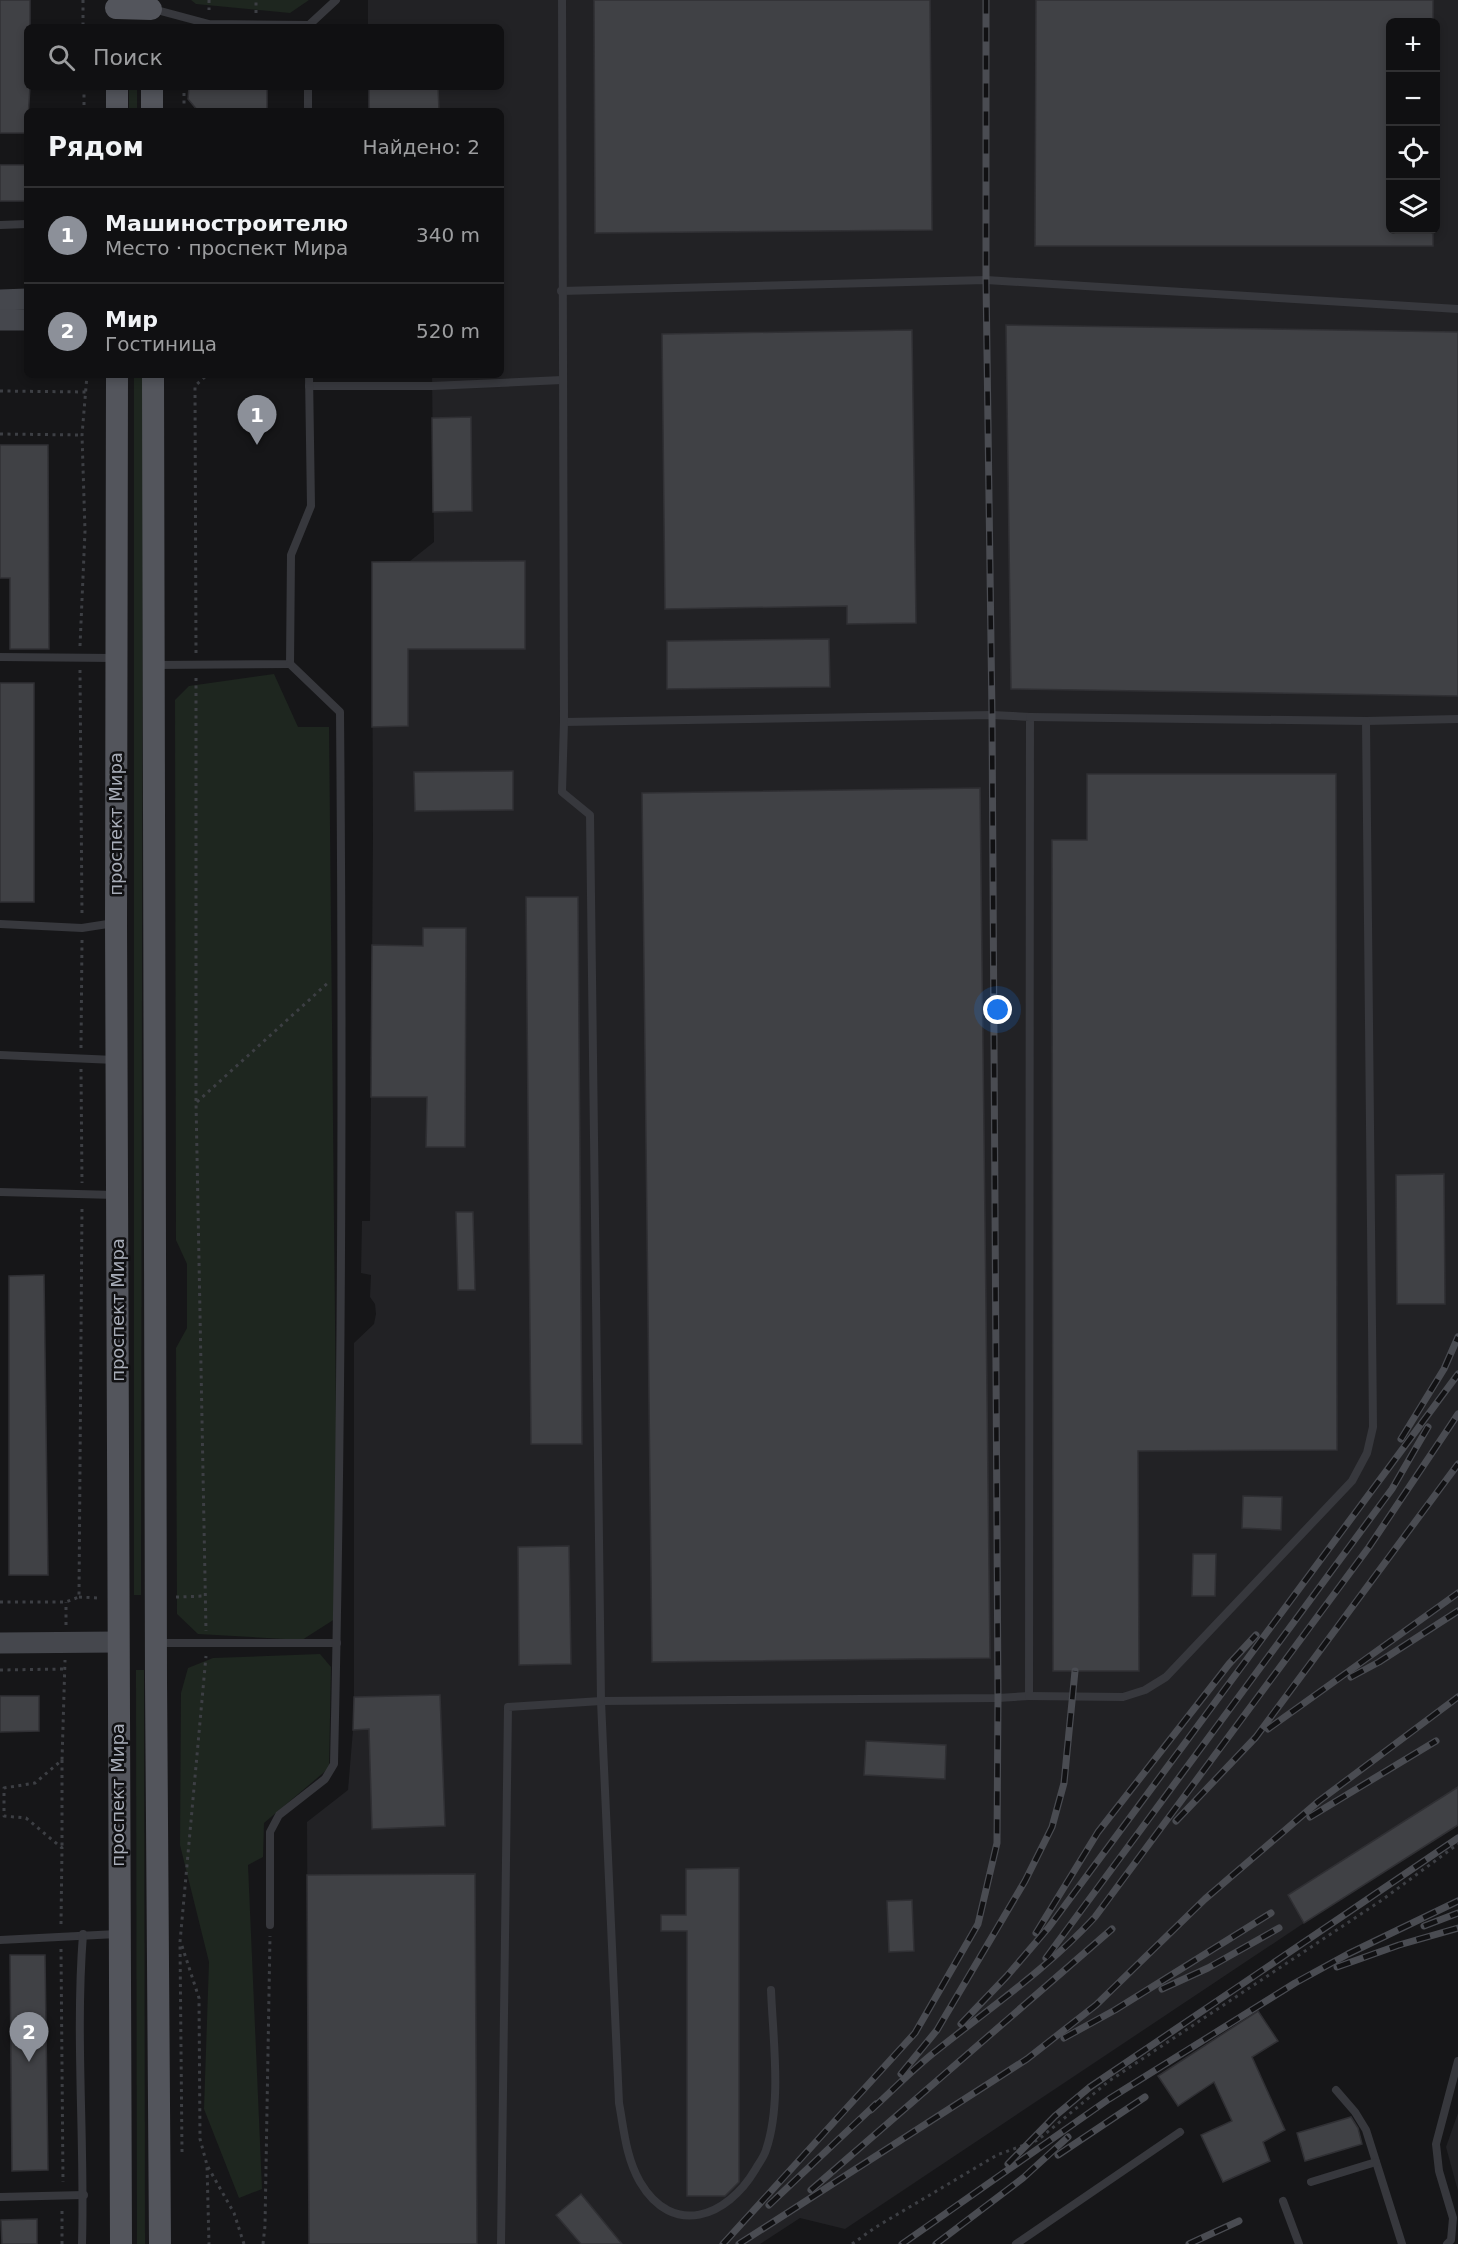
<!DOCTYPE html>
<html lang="ru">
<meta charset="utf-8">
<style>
:root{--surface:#101012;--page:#1e1e20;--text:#f1f3f6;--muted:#9c9d9f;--line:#303032;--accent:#8c9099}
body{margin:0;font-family:"DejaVu Sans",sans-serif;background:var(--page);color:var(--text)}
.controls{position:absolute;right:18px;top:18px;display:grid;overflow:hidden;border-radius:9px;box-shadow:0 3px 9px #0003}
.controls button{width:54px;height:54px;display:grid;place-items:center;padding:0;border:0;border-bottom:2px solid var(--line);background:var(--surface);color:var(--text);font:30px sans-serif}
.you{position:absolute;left:998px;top:1010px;width:21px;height:21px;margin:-15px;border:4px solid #fff;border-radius:50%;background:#1a73e8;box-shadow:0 0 0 9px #1a73e833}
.badge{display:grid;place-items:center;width:39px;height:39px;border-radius:50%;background:var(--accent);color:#fff;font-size:20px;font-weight:700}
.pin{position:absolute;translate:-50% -50px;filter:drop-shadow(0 2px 3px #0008)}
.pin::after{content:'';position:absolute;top:32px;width:21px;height:18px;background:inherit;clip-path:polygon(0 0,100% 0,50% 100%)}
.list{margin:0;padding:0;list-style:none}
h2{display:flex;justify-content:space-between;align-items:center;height:78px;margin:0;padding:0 24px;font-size:26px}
h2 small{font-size:20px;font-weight:400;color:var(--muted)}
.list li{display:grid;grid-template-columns:39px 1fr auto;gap:18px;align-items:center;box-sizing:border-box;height:96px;padding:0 24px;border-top:2px solid var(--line)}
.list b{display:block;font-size:22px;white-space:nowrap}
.list p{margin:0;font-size:20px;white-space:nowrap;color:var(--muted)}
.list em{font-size:20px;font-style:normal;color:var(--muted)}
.icon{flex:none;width:33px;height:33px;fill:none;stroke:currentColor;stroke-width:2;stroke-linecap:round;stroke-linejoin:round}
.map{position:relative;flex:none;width:1458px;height:2244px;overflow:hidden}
.search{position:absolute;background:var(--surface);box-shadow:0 3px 9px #0003;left:24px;top:24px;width:480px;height:66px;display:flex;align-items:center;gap:15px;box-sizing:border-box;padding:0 21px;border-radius:9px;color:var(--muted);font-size:22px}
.panel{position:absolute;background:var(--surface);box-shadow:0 3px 9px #0003;left:24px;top:108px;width:480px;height:270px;border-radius:9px}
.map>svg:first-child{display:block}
</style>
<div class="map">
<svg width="1458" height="2244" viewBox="0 0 1458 2244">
<rect width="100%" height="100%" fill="#161618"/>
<!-- built -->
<g fill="#222225" fill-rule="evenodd">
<path d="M 368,0 L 1458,0 L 1458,1825 L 1304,1923 L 845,2229 L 800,2218 L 760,2244 L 309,2244 L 307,1822 L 348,1790 L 353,1730 L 354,1697 L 354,1343 L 374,1324 L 376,1314 L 375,1304 L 370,1297 L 371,1275 L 361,1273 L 362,1221 L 370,1221 L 373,837 L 372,562 L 410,561 L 434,542 L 432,375 L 501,375 L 501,111 L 369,111 L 369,87 L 501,87 L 501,27 L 368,27 ZM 1390,22 L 1436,22 L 1436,230 L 1390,230 Z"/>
<path d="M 1458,2113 L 1458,2191 L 1446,2147 Z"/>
</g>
<!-- green -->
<g fill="#1e261f">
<path d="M 191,0 L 309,0 L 290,13 L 196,4 Z"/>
<rect x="129" y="87" width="8" height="24"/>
<path d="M 134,375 L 143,375 L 141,1595 L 134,1595 Z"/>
<path d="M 274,674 L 298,727 L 329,727 L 338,1617 L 302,1640 L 198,1634 L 177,1614 L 176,1348 L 187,1328 L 187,1264 L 176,1240 L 175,700 L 189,686 Z"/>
<path d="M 320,1654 L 331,1667 L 329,1768 L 264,1823 L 263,1857 L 248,1865 L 262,2189 L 239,2198 L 204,2109 L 209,1962 L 180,1845 L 181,1693 L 188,1668 L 213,1658 Z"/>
<path d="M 136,1670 L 144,1670 L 145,2244 L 137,2244 Z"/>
</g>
<!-- building -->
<g fill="#404145" stroke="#303034" stroke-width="1.5">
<path d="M 0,0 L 30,0 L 30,27 L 27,27 L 27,87 L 30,87 L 27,133 L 0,133 Z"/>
<path d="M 594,0 L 930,0 L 932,230 L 595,233 Z"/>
<path d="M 1036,0 L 1433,0 L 1433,22 L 1390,22 L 1390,230 L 1433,230 L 1433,246 L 1035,246 Z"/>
<path d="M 189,87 L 267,87 L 267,111 L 198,111 L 188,99 Z"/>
<path d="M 369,87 L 438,87 L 439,111 L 369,111 Z"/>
<rect x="0" y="165" width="27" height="36"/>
<path d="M 1006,325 L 1458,332 L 1458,696 L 1011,689 Z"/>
<path d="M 912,330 L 916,623 L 847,624 L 847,606 L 665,609 L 662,334 Z"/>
<path d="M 471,417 L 472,511 L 433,512 L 432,418 Z"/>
<path d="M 0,445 L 48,445 L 49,649 L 10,649 L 10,578 L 0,578 Z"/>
<path d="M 525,561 L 525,649 L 408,649 L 408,726 L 372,727 L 372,562 Z"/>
<path d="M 829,639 L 830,687 L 667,689 L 667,641 Z"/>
<rect x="0" y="683" width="34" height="219"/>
<path d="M 513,771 L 513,810 L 415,811 L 414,772 Z"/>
<path d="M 1087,774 L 1336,774 L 1337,1450 L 1138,1451 L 1139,1671 L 1053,1671 L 1052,840 L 1087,840 Z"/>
<path d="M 980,788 L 990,1658 L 652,1662 L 642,793 Z"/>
<path d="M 526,897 L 578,897 L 582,1444 L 531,1444 Z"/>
<path d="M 423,928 L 466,928 L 465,1147 L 426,1147 L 427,1097 L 371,1097 L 372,945 L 423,946 Z"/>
<path d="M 1444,1174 L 1445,1304 L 1397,1304 L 1396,1175 Z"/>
<path d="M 456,1212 L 473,1212 L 475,1290 L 458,1290 Z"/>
<path d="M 44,1275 L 48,1575 L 9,1575 L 9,1276 Z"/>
<path d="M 1243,1496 L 1282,1497 L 1281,1530 L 1242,1528 Z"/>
<path d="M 569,1546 L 571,1664 L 519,1665 L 518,1547 Z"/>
<path d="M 1193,1554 L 1216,1554 L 1215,1596 L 1192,1596 Z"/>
<path d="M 440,1695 L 445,1826 L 372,1829 L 369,1729 L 353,1730 L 354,1697 Z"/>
<path d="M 0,1696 L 39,1696 L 39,1731 L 0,1732 Z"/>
<path d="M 866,1741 L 946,1745 L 945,1779 L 864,1775 Z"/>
<path d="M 1458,1787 L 1458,1825 L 1304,1923 L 1288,1895 Z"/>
<path d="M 739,1868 L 739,2182 L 725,2196 L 687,2196 L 687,1931 L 661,1931 L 661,1915 L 686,1915 L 686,1869 Z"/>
<path d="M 475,1874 L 477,2244 L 309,2244 L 307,1875 Z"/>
<path d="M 912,1900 L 914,1951 L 889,1952 L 887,1901 Z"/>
<path d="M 10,1955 L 45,1955 L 48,2170 L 12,2171 Z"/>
<path d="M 1258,2011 L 1278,2041 L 1252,2057 L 1285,2130 L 1263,2142 L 1270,2161 L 1223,2182 L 1201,2135 L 1232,2121 L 1214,2082 L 1178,2106 L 1158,2076 Z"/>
<path d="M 1351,2117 L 1358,2128 L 1362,2144 L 1305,2161 L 1297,2133 Z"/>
<path d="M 581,2194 L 622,2244 L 581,2244 L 556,2215 Z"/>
<path d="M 37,2219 L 37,2244 L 2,2244 L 1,2220 Z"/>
</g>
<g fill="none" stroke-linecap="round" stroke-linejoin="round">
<!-- path -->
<g stroke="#3d3f44" stroke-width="3" stroke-dasharray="3 4.5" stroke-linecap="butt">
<path d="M 83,0 L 83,27"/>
<path d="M 209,0 L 209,10"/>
<path d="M 256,13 L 256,0"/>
<path d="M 84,87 L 84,111"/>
<path d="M 184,111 L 184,87"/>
<path d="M 0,391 L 87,392"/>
<path d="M 0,434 L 82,435"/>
<path d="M 80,646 L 85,531 L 82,435 L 87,375"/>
<path d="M 196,653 L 195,386 L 207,375"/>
<path d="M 80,670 L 82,916"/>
<path d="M 196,678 L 196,1102 L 206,1631"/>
<path d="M 81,1048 L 82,940"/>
<path d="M 81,1069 L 82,1183"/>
<path d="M 197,1102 L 330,981"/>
<path d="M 79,1597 L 99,1598"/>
<path d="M 176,1597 L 205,1596"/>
<path d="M 0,1602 L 66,1602 L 79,1597 L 82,1207"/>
<path d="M 66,1625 L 66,1602"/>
<path d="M 0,1670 L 64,1669"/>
<path d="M 62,1760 L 62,1848"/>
<path d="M 61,1924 L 62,1848 L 26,1818 L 4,1816 L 4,1788 L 35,1783 L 62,1760 L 65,1660"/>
<path d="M 182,1946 L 199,1998 L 200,2139 L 207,2165 L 209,2244"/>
<path d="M 61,1949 L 63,2182"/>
<path d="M 182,2152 L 180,1942 L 206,1656"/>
<path d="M 208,2167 L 234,2213 L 244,2244"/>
<path d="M 62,2244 L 62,2207"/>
<path d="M 263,2244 L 265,2226 L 270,1936"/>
<path d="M 852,2244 L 876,2227 L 997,2155 L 1038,2140 L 1109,2081 L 1382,1900 L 1458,1844"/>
</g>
<!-- lane -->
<g stroke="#37383d" stroke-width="8">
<path d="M 153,9 L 209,24 L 309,25 L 309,27"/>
<path d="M 309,25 L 336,0"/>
<path d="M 308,111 L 308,87"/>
<path d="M 0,225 L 27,224"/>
<path d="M 561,291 L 986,280 L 1458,309"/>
<path d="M 309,386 L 432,386 L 562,380"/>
<path d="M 0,657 L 114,658"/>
<path d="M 155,665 L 290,664 L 291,555 L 311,506 L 309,375"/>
<path d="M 1366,721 L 1458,719"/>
<path d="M 564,722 L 992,715 L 1030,717 L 1029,1696 L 998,1698 L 601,1701 L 619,2103 C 624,2130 626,2158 640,2182 C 673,2238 727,2217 755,2170 C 759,2163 764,2157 766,2150 C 782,2103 773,2040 771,1990"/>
<path d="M 0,924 L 82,928 L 114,923"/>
<path d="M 0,1055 L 115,1060"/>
<path d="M 0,1192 L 116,1195"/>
<path d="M 158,1643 L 337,1643"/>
<path d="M 1029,1696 L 1123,1697 L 1145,1690 L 1166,1677 L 1352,1481 L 1367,1453 L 1373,1427 L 1366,721 L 1030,717"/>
<path d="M 270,1925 L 270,1832 L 279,1815 L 325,1779 L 334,1764 C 342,1413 343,1063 340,712 L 290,664"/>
<path d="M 0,1940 L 117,1934"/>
<path d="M 1336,2090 L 1355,2112 L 1366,2130 L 1402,2244"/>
<path d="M 1311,2182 L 1376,2162"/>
<path d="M 0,2197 L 84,2195"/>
<path d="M 1283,2201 L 1299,2244"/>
<path d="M 82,2244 C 85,2141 75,2037 83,1934"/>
<path d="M 501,2244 L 508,1707 L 601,1701 L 590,815 L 562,792 L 564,722 L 562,0"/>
<path d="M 1016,2244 L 1180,2132"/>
<path d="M 1447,2244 L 1451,2240 L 1453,2218 L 1439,2171 L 1436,2144 L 1458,2061"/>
</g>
<!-- secondary -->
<g stroke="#45474d" stroke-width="21">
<path d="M 0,300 L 27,299"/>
<path d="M 0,320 L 27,320"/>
<path d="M 0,1643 L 117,1642"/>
</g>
<!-- primary -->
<g stroke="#53555c" stroke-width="22">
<path d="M 116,8 L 151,9"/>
<path d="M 117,87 L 117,111"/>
<path d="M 152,87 L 152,111"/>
<path d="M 117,375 L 116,923 L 121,2244"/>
<path d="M 153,375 L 156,1681 L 160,2244"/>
</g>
<defs>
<g id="rail">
<path d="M 1401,1439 L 1444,1369 L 1458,1337"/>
<path d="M 1351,1677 L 1379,1662 L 1458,1611"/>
<path d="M 1268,1729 L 1458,1593"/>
<path d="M 1310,1817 L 1436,1741"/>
<path d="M 1176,1821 L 1256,1737 L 1458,1464"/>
<path d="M 1424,1926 L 1458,1913"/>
<path d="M 1036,1933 L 1098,1832 L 1229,1664 L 1256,1635"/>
<path d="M 1046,1958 L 1392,1489 L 1428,1427"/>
<path d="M 1337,1967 L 1399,1945 L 1458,1928"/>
<path d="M 1162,1989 L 1208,1968 L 1279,1928"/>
<path d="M 961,2024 L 1007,1976 L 1049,1927 L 1458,1374"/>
<path d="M 1064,2038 L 1115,2010 L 1271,1913"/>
<path d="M 901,2074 L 937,2030 L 1025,1881 L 1052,1827 L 1064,1783 L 1075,1671"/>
<path d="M 871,2110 C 892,2091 913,2069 936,2051 C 991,2007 1047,1969 1095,1917 L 1369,1547 L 1458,1414"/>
<path d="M 1058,2155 L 1145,2097"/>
<path d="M 1008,2164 L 1055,2116 L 1090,2087 L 1458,1838"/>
<path d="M 811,2190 L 1112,1929"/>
<path d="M 769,2205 L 876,2104"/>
<path d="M 723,2244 L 915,2033 L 978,1924 L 997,1843 L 998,1698 L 992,715 L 986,280 L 986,0"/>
<path d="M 739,2244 L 1027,2059 L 1096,2005 L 1205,1899 L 1319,1801 L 1458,1697"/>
<path d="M 902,2244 L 1109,2099 L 1295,1983 L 1348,1954 L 1458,1901"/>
<path d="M 936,2244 L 1023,2178 L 1068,2137"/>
<path d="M 1189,2244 L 1239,2221"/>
</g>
</defs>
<!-- rail casing -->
<use href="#rail" stroke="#4a4c52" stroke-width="7"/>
<!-- rail -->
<use href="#rail" stroke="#111113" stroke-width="4.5" stroke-dasharray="14" stroke-linecap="butt"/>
</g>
<g text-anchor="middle" stroke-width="5" stroke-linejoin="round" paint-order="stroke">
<!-- street labels -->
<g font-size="18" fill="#a8adb8" stroke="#111113">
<text transform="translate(116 824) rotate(-90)" y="6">проспект Мира</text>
<text transform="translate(118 1310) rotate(-90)" y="6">проспект Мира</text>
<text transform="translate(118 1795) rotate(-90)" y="6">проспект Мира</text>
</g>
</g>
</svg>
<div class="controls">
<button>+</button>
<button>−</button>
<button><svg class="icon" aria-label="locate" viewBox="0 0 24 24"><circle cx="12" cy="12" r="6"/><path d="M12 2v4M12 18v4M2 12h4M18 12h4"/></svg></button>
<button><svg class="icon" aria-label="layers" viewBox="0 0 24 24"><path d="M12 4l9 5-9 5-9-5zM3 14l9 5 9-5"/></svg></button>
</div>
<div class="you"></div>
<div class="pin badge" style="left:257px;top:445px">1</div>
<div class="pin badge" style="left:29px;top:2062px">2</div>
<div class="search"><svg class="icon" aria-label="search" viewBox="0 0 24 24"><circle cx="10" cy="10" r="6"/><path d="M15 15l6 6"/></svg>Поиск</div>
<section class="panel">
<h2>Рядом<small>Найдено: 2</small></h2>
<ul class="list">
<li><span class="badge">1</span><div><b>Машиностроителю</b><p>Место · проспект Мира</p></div><em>340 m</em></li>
<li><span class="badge">2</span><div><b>Мир</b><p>Гостиница</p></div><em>520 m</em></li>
</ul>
</section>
</div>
